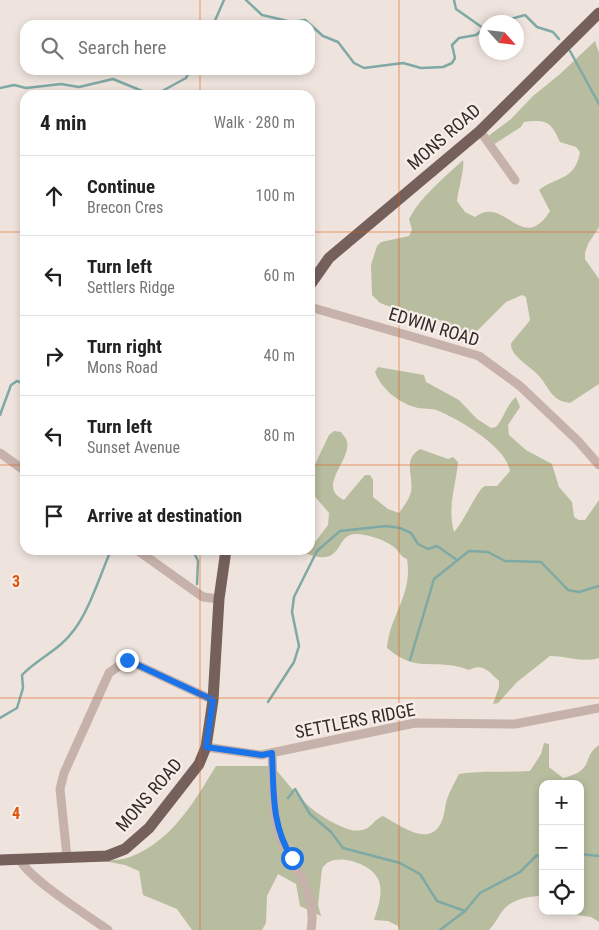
<!DOCTYPE html>
<meta charset="utf-8">
<style>
:root{--surface:#fff;--page:#f6f6f6;--text:#222;--muted:#767676;--line:#e0e0e0}
body{margin:0;font-family:"Roboto Condensed",sans-serif;background:var(--page);color:var(--text)}
.controls{position:absolute;right:15px;bottom:15px;display:grid;overflow:hidden;border-radius:10px;box-shadow:0 2px 8px #0003}
.controls button{width:45px;height:45px;display:grid;place-items:center;padding:0;border:0;border-bottom:1px solid var(--line);background:var(--surface);color:var(--text);font:25px sans-serif}
.compass{position:absolute;left:479px;top:15px;width:45px;height:45px;border-radius:50%;background:var(--surface);box-shadow:0 2px 8px #0003;rotate:117deg}
.stop{position:absolute;width:15px;height:15px;margin:-11px;border:4px solid #1a73e8;border-radius:50%;background:#fff}
.stop.end{background:#1a73e8;border-color:#fff;box-shadow:0 1px 5px #0008}
.list{margin:0;padding:0;list-style:none}
h2{display:flex;justify-content:space-between;align-items:center;height:65px;margin:0;padding:0 20px;font-size:21px}
h2 small{font-size:16px;font-weight:400;color:var(--muted)}
.list li{display:grid;grid-template-columns:32px 1fr auto;gap:15px;align-items:center;box-sizing:border-box;height:80px;padding:0 20px;border-top:1px solid var(--line)}
.list b{display:block;font-size:19px;white-space:nowrap}
.list p{margin:0;font-size:16px;white-space:nowrap;color:var(--muted)}
.list em{font-size:16px;font-style:normal;color:var(--muted)}
.icon{flex:none;width:28px;height:28px;fill:none;stroke:currentColor;stroke-width:2;stroke-linecap:round;stroke-linejoin:round}
.map{position:relative;flex:none;width:599px;height:930px;overflow:hidden}
.search{position:absolute;background:var(--surface);box-shadow:0 2px 8px #0003;left:20px;top:20px;width:295px;height:55px;display:flex;align-items:center;gap:12px;box-sizing:border-box;padding:0 18px;border-radius:15px;color:var(--muted);font-size:19px}
.panel{position:absolute;background:var(--surface);box-shadow:0 2px 8px #0003;left:20px;top:90px;width:295px;height:465px;border-radius:15px}
.map>svg:first-child{display:block}
</style>
<div class="map">
<svg width="599" height="930" viewBox="0 0 599 930">
<rect width="100%" height="100%" fill="#efe4dd"/>
<!-- green -->
<g fill="#b8bd9f">
<path d="M 595,41 L 599,53 L 599,227 L 588,244 L 585,253 L 585,259 L 599,279 L 599,384 L 570,403 C 565,402 559,401 555,397 C 548,391 544,380 536,373 C 529,366 510,355 511,344 C 512,341 527,325 530,320 L 526,297 L 522,295 L 506,302 L 471,337 L 443,321 L 413,315 L 380,303 L 372,295 L 371,265 L 377,246 L 381,242 L 409,236 L 412,230 L 409,219 C 421,196 444,178 463,160 C 465,168 458,191 457,201 L 465,212 L 475,217 C 478,215 483,212 486,212 C 509,208 526,250 550,211 L 539,190 C 557,176 575,181 580,152 L 576,147 L 560,142 C 551,122 547,119 524,122 L 521,127 L 493,145 L 487,137 L 511,119 L 533,96 L 560,74 Z"/>
<path d="M 378,367 L 424,375 L 426,382 L 459,400 L 477,419 L 491,428 L 496,427 C 504,418 507,404 516,397 L 520,407 L 508,425 L 509,435 L 526,450 L 552,464 L 559,487 L 572,502 L 574,517 L 579,520 L 585,520 L 599,500 L 599,658 C 582,663 568,656 550,656 L 517,682 L 498,703 L 493,704 L 499,687 L 499,681 C 488,671 483,663 469,670 C 437,657 418,675 387,648 C 390,614 413,595 407,559 C 401,557 400,553 396,549 C 389,541 367,534 356,534 C 332,534 347,573 298,550 L 310,550 L 310,539 L 316,541 L 328,525 L 329,513 L 312,493 L 310,475 L 329,435 L 334,431 L 341,432 C 343,435 347,439 347,442 C 351,461 316,487 344,500 L 365,475 L 370,475 L 373,480 L 373,497 L 388,509 L 399,513 C 403,507 409,500 411,492 C 414,476 402,460 420,449 L 448,459 L 453,457 L 458,462 C 456,486 447,507 454,532 C 464,522 478,488 485,486 C 489,486 494,486 497,486 L 510,471 C 506,447 463,422 441,412 C 434,408 426,409 418,408 C 400,404 381,389 375,372 Z"/>
<path d="M 544,743 L 549,744 L 549,767 L 563,778 C 596,770 581,757 599,745 L 599,922 L 591,917 L 570,914 L 569,911 L 580,911 L 580,784 L 543,784 L 543,896 C 531,896 515,898 505,908 C 499,914 496,923 489,930 L 399,930 L 398,926 L 388,921 L 374,920 C 378,908 384,891 378,879 C 371,863 331,850 322,869 L 318,905 L 321,916 L 300,906 L 296,884 L 278,874 L 267,896 L 266,923 L 262,930 L 192,930 L 177,909 L 143,895 L 139,871 L 125,865 L 104,861 C 112,860 123,860 130,857 C 172,841 194,802 216,766 L 273,766 C 294,791 306,809 336,824 C 345,828 352,832 362,830 C 371,829 375,818 383,816 C 403,827 432,850 443,818 C 445,811 445,805 447,799 C 450,790 455,782 459,774 C 482,770 506,773 530,771 L 541,754 Z"/>
</g>
<g fill="none" stroke-linecap="round" stroke-linejoin="round">
<!-- stream -->
<g stroke="#7fa9a4" stroke-width="2.5">
<path d="M 246,0 L 262,15 L 292,22 L 305,20 L 323,36 L 338,42 L 354,63 L 364,68 L 403,63 L 421,68 L 443,67 L 452,63 L 455,58 L 452,45 L 459,38 L 476,35 L 486,27"/>
<path d="M 454,0 L 456,9 L 483,28"/>
<path d="M 500,22 L 525,15 L 537,27 L 553,32 L 559,39"/>
<path d="M 213,25 L 224,0"/>
<path d="M 570,51 L 599,104"/>
<path d="M 0,88 L 14,85 L 26,88 L 61,84 L 79,87 L 113,79 L 152,95"/>
<path d="M 155,95 L 186,78 L 190,70"/>
<path d="M 0,415 L 11,385 L 17,381 L 25,384"/>
<path d="M 193,550 L 198,561 L 197,584"/>
<path d="M 410,660 L 434,579 L 469,551 L 488,552 L 505,561 L 541,562 L 568,590 L 579,592 L 599,586"/>
<path d="M 268,702 L 294,662 L 299,646 L 292,612 L 294,597 L 317,551 L 340,531 L 386,526 L 400,528 L 411,533 L 418,544 L 428,549 L 437,546 L 457,560"/>
<path d="M 0,718 L 17,708 L 23,688 L 22,675 C 38,658 60,650 74,630 C 89,611 101,573 111,550"/>
<path d="M 288,798 L 295,789 L 310,814 L 331,832 L 343,848 L 400,863 L 420,874 L 437,901 L 465,911"/>
<path d="M 580,854 L 599,856"/>
<path d="M 440,930 L 465,911 L 480,893 L 520,872 L 537,855 L 543,859"/>
</g>
<!-- minor -->
<g stroke="#c6b2ab" stroke-width="9">
<path d="M 480,131 L 515,180"/>
<path d="M 310,307 L 479,356 L 520,386 L 578,441 L 599,465"/>
<path d="M 0,453 L 25,471"/>
<path d="M 137,550 L 203,597 L 219,599"/>
<path d="M 206,747 L 261,755 L 415,723 L 515,724 L 599,708"/>
<path d="M 272,753 C 273,775 272,800 276,822 C 283,860 319,885 311,930"/>
<path d="M 67,857 L 60,789 L 64,773 L 109,673 L 127,660 L 213,700"/>
<path d="M 20,859 C 26,877 90,917 108,930"/>
</g>
<!-- major -->
<g stroke="#75605c" stroke-width="11">
<path d="M 310,285 L 329,258 L 480,131 L 599,13"/>
<path d="M 0,860 L 107,856 L 125,849 L 149,828 L 199,764 L 206,747 L 213,700 L 219,599 L 226,550"/>
</g>
</g>
<g fill="none" stroke-linecap="round" stroke-linejoin="round">
<!-- route -->
<path stroke="#1a73e8" stroke-width="6" d="M 127,660 L 213,700 L 206,747 L 262,755 L 272,753 C 274,791 271,825 292,858"/>
</g>
<!-- grid -->
<path fill="none" stroke="#df570d" stroke-width="1" stroke-opacity="0.55" d="M 200,0 L 200,25M 399,0 L 399,930M 200,70 L 200,95M 0,232 L 25,232M 310,232 L 599,232M 0,465 L 25,465M 310,465 L 599,465M 200,550 L 200,930M 0,698 L 599,698"/>
<g text-anchor="middle" stroke-width="4.5" stroke-linejoin="round" paint-order="stroke">
<!-- street labels -->
<g font-size="18" fill="#352b29" stroke="#f7eee9">
<text transform="translate(444 137) rotate(-41)" y="6">MONS ROAD</text>
<text transform="translate(434 327) rotate(17)" y="6">EDWIN ROAD</text>
<text transform="translate(355 721) rotate(-11)" y="6">SETTLERS RIDGE</text>
<text transform="translate(149 795) rotate(-49)" y="6">MONS ROAD</text>
</g>
</g>
<g font-size="16" text-anchor="middle" font-weight="bold" fill="#df570d" stroke="#f7eee9" stroke-width="4.5" stroke-linejoin="round" paint-order="stroke">
<text x="16" y="587">3</text>
<text x="16" y="819">4</text>
</g>
</svg>
<div class="controls">
<button>+</button>
<button>−</button>
<button><svg class="icon" aria-label="locate" viewBox="0 0 24 24"><circle cx="12" cy="12" r="6"/><path d="M12 2v4M12 18v4M2 12h4M18 12h4"/></svg></button>
</div>
<svg class="compass" viewBox="-18 -18 36 36"><path d="M0-13l5 13h-10z" fill="#e53935"/><path d="M0 13l5-13h-10z" fill="#767676"/></svg>
<div class="stop" style="left:292px;top:858px"></div>
<div class="stop end" style="left:127px;top:660px"></div>
<div class="search"><svg class="icon" aria-label="search" viewBox="0 0 24 24"><circle cx="10" cy="10" r="6"/><path d="M15 15l6 6"/></svg>Search here</div>
<section class="panel">
<h2>4 min<small>Walk · 280 m</small></h2>
<ul class="list">
<li><svg class="icon" aria-label="ahead" viewBox="0 0 24 24"><path d="M12 20V5M6 11l6-6 6 6"/></svg><div><b>Continue</b><p>Brecon Cres</p></div><em>100 m</em></li>
<li><svg class="icon" aria-label="left" viewBox="0 0 24 24"><path d="M17 20v-9H6M10 6l-5 5 5 5"/></svg><div><b>Turn left</b><p>Settlers Ridge</p></div><em>60 m</em></li>
<li><svg class="icon" aria-label="right" viewBox="0 0 24 24"><path d="M7 20v-9h11M14 6l5 5-5 5"/></svg><div><b>Turn right</b><p>Mons Road</p></div><em>40 m</em></li>
<li><svg class="icon" aria-label="left" viewBox="0 0 24 24"><path d="M17 20v-9H6M10 6l-5 5 5 5"/></svg><div><b>Turn left</b><p>Sunset Avenue</p></div><em>80 m</em></li>
<li><svg class="icon" aria-label="arrive" viewBox="0 0 24 24"><path d="M6 21V4h12l-3 4 3 4H6"/></svg><div><b>Arrive at destination</b></div></li>
</ul>
</section>
</div>
